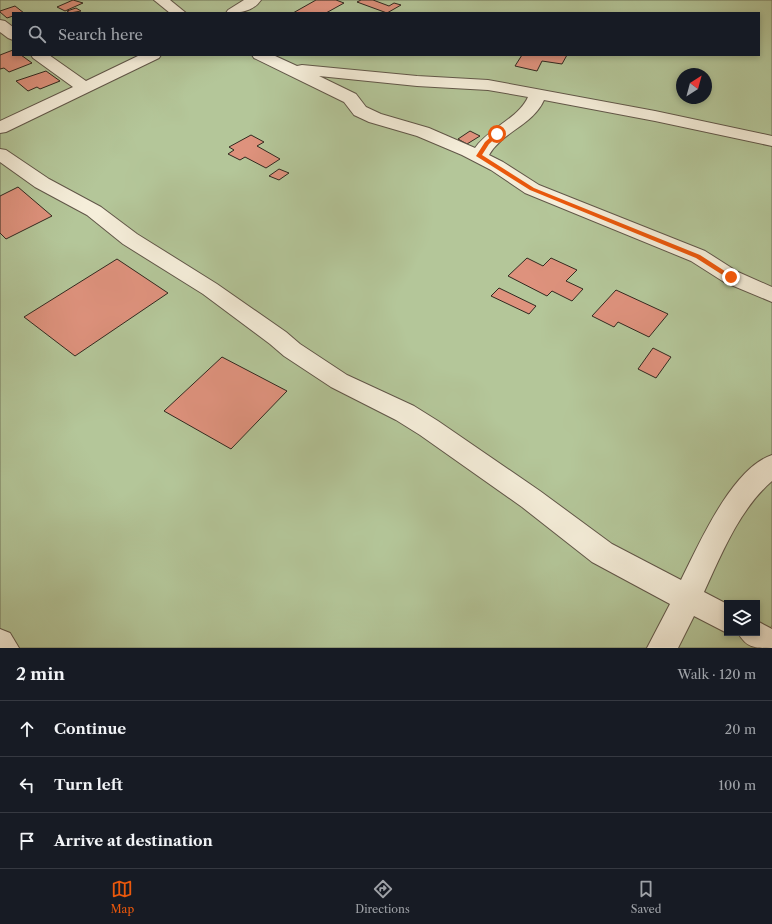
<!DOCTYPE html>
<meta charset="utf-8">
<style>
:root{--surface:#171b24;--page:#20242c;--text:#f1f3f6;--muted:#9ea1a6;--line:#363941;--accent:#ea580c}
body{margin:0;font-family:"Libre Caslon Text",serif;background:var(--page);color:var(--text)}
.controls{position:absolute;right:12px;bottom:12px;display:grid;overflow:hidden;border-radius:0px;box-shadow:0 2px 6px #0003}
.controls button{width:36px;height:36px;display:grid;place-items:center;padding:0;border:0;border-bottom:1px solid var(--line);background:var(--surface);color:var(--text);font:20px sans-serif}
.compass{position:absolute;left:676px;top:68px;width:36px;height:36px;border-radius:50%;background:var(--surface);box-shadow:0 2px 6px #0003;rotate:36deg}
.stop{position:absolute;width:12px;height:12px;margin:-9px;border:3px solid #ea580c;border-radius:50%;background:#fff}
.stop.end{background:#ea580c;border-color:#fff;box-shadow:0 1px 4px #0008}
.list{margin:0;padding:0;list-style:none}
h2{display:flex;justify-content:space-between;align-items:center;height:52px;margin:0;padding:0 16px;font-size:17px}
h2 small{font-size:13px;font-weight:400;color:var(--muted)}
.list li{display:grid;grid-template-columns:26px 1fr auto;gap:12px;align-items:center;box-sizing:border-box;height:56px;padding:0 16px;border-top:1px solid var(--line)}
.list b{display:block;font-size:15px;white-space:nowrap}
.list em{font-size:13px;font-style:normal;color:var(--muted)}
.icon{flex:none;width:22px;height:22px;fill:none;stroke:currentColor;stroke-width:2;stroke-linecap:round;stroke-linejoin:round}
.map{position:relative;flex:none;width:772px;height:648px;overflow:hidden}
.search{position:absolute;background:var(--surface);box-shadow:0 2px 6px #0003;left:12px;right:12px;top:12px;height:44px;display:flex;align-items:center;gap:10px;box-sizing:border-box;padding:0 14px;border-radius:0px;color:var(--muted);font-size:15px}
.sheet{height:220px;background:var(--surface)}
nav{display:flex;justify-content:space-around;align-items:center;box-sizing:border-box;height:56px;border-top:1px solid var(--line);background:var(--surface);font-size:11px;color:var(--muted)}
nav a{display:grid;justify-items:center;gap:2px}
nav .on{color:var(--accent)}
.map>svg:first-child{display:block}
</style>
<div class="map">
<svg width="772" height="648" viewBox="0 0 772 648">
<rect width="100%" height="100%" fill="#f0e5c6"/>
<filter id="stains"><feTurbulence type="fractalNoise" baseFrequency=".005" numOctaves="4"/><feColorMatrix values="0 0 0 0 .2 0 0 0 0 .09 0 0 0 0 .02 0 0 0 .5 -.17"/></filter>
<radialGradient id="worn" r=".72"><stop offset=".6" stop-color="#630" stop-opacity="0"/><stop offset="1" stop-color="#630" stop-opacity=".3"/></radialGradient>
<!-- green -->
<path fill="#b4c699" stroke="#72775c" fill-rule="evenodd" d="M 0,0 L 772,0 L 772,625 L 762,648 L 0,648 ZM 13,13 L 759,13 L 759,55 L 13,55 ZM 682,74 L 706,74 L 706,98 L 682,98 ZM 727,603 L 757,603 L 757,633 L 727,633 Z"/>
<!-- building -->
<g fill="#de927d" stroke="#31281f">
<path d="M 73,0 L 83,3 L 65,11 L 57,7 Z"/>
<path d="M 316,0 L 336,0 L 344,3 L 326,13 L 293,13 Z"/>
<path d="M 361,0 L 373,0 L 389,6 L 394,3 L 401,5 L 387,13 L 357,2 Z"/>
<path d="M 15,6 L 24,13 L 13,13 L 13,16 L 7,18 L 0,12 L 0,11 Z"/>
<path d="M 76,8 L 81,11 L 70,13 L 67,11 Z"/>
<path d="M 13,50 L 13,55 L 21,55 L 32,63 L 9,72 L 4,68 L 0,69 L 0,55 Z"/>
<path d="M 522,55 L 567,55 L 562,64 L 542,61 L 537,71 L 515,66 Z"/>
<path d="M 46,71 L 60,81 L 40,89 L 37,87 L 28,91 L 16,81 Z"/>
<path d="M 470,131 L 480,136 L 467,144 L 458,139 Z"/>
<path d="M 251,135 L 264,142 L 257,146 L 280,159 L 266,168 L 245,157 L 240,160 L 228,154 L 234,150 L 229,147 Z"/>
<path d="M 279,169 L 289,173 L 279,180 L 269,176 Z"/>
<path d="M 18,187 L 52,216 L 6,239 L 0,233 L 0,196 Z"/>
<path d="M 527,258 L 543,266 L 551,258 L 577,270 L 566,281 L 583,289 L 572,301 L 552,291 L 547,296 L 508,276 Z"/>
<path d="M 117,259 L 168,293 L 75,356 L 24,317 Z"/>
<path d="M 499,288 L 536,306 L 529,314 L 491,296 Z"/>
<path d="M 616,290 L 668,314 L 649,337 L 618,322 L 614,327 L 592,316 Z"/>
<path d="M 653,348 L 671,357 L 656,378 L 638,369 Z"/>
<path d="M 222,357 L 287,391 L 231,449 L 164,411 Z"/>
</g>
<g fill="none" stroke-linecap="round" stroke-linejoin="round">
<defs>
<g id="street">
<path d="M 154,0 L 170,0 L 186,13 L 170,13 Z"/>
<path d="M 244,0 L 261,0 C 253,12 239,13 226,13 L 228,10 Z"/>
<path d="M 0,20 L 5,21 L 13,27 L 13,40 L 8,38 L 0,32 Z"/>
<path d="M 31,55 L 49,55 L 86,81 L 140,55 L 161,55 L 159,58 L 6,132 L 0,133 L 0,121 L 73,87 L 33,58 Z"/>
<path d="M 252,55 L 273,55 L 297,66 L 302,65 L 417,76 L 488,80 L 655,111 L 772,136 L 772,146 L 655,121 L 544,100 C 533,125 502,132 489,155 L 503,162 L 539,185 L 705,251 L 738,272 L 772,287 L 772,302 L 724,282 L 691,261 L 525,193 L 491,170 L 462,155 L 417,136 L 369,122 L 354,115 L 344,102 L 254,58 ZM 319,76 L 417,86 L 488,90 L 528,97 C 519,118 489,128 475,148 L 429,128 L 381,114 L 366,107 L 356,94 Z"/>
<path d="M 0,149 L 6,150 L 49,179 L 101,207 L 137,234 L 217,284 L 286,332 L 300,344 L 347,375 L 414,406 L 438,421 L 540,491 L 612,544 L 681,580 C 699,544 732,468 772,455 L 772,481 C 739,510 722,553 704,592 L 727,604 L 727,633 L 694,616 L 678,648 L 647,648 L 670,604 L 592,562 L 522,507 L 420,435 L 396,420 L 331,387 L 284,356 L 270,344 L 203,294 L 123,244 L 87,215 L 35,187 L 0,162 Z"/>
<path d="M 757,621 L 772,629 L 772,648 C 754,648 747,648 738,633 L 757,633 Z"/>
<path d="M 0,629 L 10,633 L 19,648 L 0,648 Z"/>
</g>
</defs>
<!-- street casing -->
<use href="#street" stroke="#615749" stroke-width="2"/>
<!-- street -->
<use href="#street" fill="#f5eeda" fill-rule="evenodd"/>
</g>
<!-- route -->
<path fill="#ea580c" d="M 495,133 L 500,134 L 489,144 L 482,155 L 534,188 L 700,255 L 734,277 L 729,279 L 696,258 L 530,190 L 476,156 L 485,142 Z"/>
<rect width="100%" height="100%" filter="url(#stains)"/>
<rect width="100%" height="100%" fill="url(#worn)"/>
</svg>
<div class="controls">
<button><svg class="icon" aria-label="layers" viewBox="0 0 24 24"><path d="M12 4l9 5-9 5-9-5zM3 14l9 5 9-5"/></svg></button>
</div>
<svg class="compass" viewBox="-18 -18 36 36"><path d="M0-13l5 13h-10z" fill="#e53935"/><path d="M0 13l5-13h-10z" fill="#9ea1a6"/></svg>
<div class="stop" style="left:497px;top:134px"></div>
<div class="stop end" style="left:731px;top:277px"></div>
<div class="search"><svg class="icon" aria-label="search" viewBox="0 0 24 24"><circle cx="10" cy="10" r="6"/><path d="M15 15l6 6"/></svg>Search here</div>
</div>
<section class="sheet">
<h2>2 min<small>Walk · 120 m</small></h2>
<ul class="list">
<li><svg class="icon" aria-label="ahead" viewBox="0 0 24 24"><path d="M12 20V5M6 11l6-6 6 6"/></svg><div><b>Continue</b></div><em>20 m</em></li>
<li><svg class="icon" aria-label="left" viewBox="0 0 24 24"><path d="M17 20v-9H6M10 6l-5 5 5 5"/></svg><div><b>Turn left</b></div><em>100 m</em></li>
<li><svg class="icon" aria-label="arrive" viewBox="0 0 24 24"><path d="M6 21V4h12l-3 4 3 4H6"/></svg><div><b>Arrive at destination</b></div></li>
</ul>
</section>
<nav>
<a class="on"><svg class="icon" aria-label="map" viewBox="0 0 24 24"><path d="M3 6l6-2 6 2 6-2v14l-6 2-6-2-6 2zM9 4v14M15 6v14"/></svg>Map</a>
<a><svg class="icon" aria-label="directions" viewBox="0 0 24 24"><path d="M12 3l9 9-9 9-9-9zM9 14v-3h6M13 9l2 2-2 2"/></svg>Directions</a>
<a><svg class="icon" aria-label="saved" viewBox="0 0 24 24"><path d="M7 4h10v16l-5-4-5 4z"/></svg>Saved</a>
</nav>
